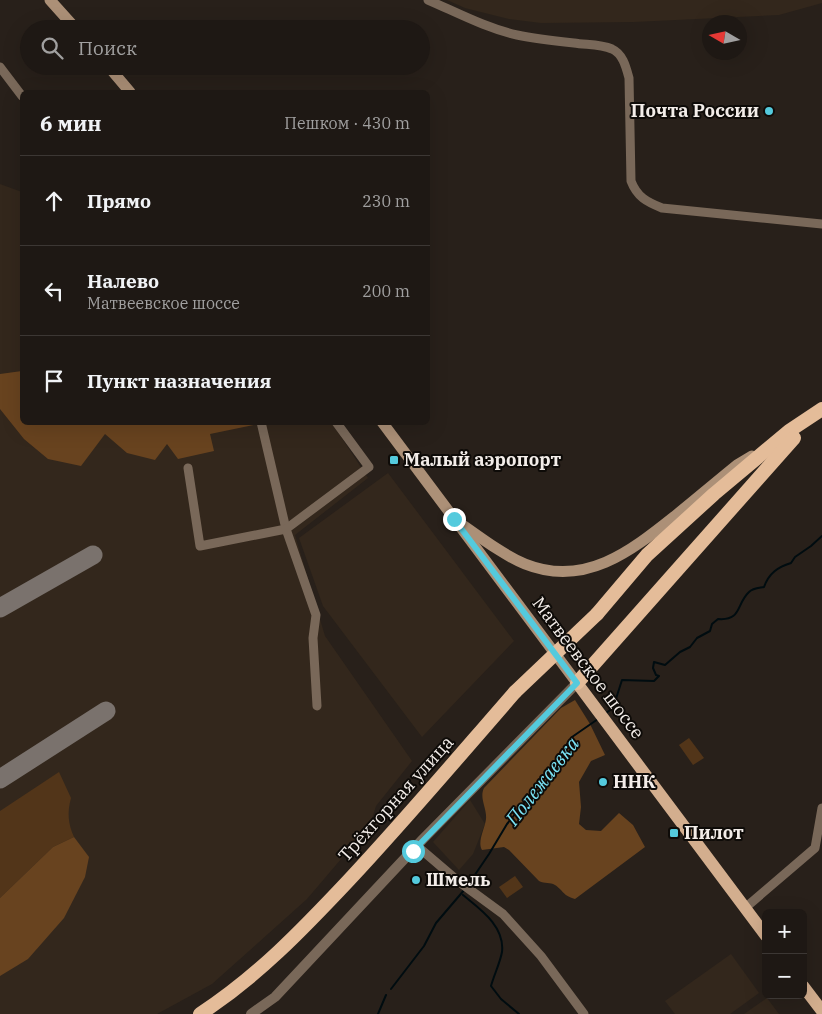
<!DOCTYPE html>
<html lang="ru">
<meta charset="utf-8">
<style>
:root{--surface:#1e1814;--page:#2b2522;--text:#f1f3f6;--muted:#a1a0a0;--line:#3c3734}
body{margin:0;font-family:"IBM Plex Serif",serif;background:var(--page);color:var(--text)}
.controls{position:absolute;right:15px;bottom:15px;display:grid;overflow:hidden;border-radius:8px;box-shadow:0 5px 20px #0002}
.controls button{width:45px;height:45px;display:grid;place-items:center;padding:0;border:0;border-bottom:1px solid var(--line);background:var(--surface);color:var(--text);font:25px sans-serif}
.compass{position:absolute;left:702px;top:15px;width:45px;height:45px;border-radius:50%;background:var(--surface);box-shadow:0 5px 20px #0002;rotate:279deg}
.stop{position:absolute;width:15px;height:15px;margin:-11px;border:4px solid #54cadd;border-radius:50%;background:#fff}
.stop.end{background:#54cadd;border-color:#fff;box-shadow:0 1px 5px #0008}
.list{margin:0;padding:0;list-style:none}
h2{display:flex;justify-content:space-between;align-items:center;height:65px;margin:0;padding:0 20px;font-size:21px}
h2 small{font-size:16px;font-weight:400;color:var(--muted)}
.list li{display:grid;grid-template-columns:32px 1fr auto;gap:15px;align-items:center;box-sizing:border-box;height:90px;padding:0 20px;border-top:1px solid var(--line)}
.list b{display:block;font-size:19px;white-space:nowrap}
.list p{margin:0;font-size:16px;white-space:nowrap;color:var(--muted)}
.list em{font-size:16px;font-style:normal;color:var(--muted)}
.icon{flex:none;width:28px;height:28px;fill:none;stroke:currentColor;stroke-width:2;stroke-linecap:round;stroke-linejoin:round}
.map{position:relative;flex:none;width:822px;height:1014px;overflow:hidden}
.search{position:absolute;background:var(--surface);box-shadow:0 5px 20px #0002;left:20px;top:20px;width:410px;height:55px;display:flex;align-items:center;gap:12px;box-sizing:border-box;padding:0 18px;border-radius:28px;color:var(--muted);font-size:19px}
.panel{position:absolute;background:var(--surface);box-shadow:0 5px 20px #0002;left:20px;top:90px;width:410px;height:335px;border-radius:8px}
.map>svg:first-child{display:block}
</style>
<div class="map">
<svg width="822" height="1014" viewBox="0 0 822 1014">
<rect width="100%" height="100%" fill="#28201a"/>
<!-- built -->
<g fill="#33271c">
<path d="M 447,0 L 822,0 L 822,3 L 779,15 L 634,22 L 541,23 L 509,19 L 465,8 Z"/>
<path d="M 0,184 L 22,192 L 22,422 L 332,423 L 368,478 L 295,535 L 325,636 L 412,761 L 376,806 L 370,825 L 307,899 L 212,984 L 157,1014 L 0,1014 Z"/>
<path d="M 388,473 L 514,641 L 422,737 L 323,606 L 299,538 Z"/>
<path d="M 470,800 L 485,824 L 473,854 L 459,870 L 433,842 Z"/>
<path d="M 731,954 L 759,993 L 730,1014 L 675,1014 L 665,1001 Z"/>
<path d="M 767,998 L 779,1014 L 744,1014 Z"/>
</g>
<!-- green -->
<g fill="#523519">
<path d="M 689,738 L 704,758 L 693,765 L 679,745 Z"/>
<path d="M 59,772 L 71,798 C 67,812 68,824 74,837 L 53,847 L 0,898 L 0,811 Z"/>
<path d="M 515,876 L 523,887 L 507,898 L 499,887 Z"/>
</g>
<!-- forest -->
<g fill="#68431f">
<path d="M 22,371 L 22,422 L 258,422 L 258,424 L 210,434 L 214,451 L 178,459 L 167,444 L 155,460 L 127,453 L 105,434 L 81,466 L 48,459 L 24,439 L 0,409 L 0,374 Z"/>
<path d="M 575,700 L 590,724 L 605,755 L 591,761 L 579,782 L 581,807 L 579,824 L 586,830 L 601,831 L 619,813 L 633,825 L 645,847 L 575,899 C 562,895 564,891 555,885 C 550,882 545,884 539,881 L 509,850 L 504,847 L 482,850 C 477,842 485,828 486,819 C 487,808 479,798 484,788 L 561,708 Z"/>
<path d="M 74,837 L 89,857 L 85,877 L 64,918 L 28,959 L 0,976 L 0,898 L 53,847 Z"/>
</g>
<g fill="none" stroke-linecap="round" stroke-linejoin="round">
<!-- stream -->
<g stroke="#000c10" stroke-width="2">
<path d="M 606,713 L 613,708 L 622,680 L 654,681 L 659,676 L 656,675 L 653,668 L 654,662 L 665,665 L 680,652 L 690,647 L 697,638 L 710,631 L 712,624 L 718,619 C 742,621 736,604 749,592 C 753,588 759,588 764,587 C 769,573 778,567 791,563 L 795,557 L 811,546 L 822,536"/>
<path d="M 468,885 L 489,854 L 507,824 L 537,787 L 572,737 L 598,719"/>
<path d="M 463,895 C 480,909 505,926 502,952 C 500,963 494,975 491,986 L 501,999 L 519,1014"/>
<path d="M 391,989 L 424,946 L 436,923 L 465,889"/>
<path d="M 378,1014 L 386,995"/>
</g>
<!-- taxiway -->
<g stroke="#7a726d" stroke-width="19">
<path d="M 0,608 L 93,555"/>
<path d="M 0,779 L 106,711"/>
</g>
<!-- minor -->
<g stroke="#796859" stroke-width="9">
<path d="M 428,0 C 458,13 486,28 517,35 C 536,39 555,41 574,43 C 586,45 600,44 612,49 C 623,54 626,67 629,78 L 631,181 C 637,197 647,202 662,208 L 822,224"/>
<path d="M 0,67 L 22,96"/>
<path d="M 188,468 L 200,546 L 286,529 L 261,422"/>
<path d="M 317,706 L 313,638 L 316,615 L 286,529 L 369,467 L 336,422"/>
<path d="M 417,846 L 458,881 L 503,914 L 541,956 L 584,1014"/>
<path d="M 745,908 L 815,848 L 822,808"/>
</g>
<!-- tertiary -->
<path stroke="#796859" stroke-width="10" d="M 251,1014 L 275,997 L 423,839 L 577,683"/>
<!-- secondary -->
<g stroke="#ac9077" stroke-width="11">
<path d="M 50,0 L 76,29"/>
<path d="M 108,66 L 130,92"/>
<path d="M 382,422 L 577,683"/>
<path d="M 454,519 C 476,534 501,554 525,564 C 585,588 631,551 675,516 C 696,499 716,482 737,465 L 752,456"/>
</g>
<!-- primary -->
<g stroke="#d3ae8e" stroke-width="12">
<path d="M 577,683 L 766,936"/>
<path d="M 803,986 L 822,1011"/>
</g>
<!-- trunk -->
<g stroke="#e4bc99" stroke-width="14">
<path d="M 597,614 L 647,555 L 714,494 L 789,431 L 822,409"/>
<path d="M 577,683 L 794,438"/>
<path d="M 200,1014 C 258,976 302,930 349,880 C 406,819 460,755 515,692"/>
</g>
<!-- trunk-bridge -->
<path stroke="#e4bc99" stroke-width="14" d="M 515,692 L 597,614"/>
</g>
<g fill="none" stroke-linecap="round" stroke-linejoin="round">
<!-- route -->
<path stroke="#54cadd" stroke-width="6" d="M 413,851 L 577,683 L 454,519"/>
</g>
<!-- markers -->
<g fill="#54cadd" stroke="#0e0b08" stroke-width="2">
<circle cx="769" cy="111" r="5"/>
<rect x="389" y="455" width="10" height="10" rx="2.5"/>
<circle cx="603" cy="782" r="5"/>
<rect x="669" y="828" width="10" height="10" rx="2.5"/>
<circle cx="416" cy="880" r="5"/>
</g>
<g text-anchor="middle" stroke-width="4" stroke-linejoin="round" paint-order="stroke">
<!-- poi labels -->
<g font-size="18" font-weight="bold" fill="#f3ede9" stroke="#0e0b08" text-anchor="start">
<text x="759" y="117" text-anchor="end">Почта России</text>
<text x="404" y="466">Малый аэропорт</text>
<text x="613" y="788">ННК</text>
<text x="684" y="839">Пилот</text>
<text x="426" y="886">Шмель</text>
</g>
<!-- street labels -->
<g font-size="18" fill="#f3ede9" stroke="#0e0b08">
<text transform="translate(588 668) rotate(53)" y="6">Матвеевское шоссе</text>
<text transform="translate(396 799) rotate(-48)" y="6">Трёхгорная улица</text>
</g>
<!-- water labels -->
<g font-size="19" font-style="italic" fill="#7be5f8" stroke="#0e0b08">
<text transform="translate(542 781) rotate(-52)" y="7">Полежаевка</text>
</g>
</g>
</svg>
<div class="controls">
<button>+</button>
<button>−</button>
</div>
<svg class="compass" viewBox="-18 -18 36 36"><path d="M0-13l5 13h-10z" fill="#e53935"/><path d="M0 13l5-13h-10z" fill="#a1a0a0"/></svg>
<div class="stop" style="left:413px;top:851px"></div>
<div class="stop end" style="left:454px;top:519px"></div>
<div class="search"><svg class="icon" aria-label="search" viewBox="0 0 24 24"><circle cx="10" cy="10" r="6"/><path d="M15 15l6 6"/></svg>Поиск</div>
<section class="panel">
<h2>6 мин<small>Пешком · 430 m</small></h2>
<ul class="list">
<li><svg class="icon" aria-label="ahead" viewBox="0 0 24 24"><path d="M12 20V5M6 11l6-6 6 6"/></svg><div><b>Прямо</b></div><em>230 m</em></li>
<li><svg class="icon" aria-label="left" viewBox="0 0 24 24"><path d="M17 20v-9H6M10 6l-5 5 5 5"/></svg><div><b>Налево</b><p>Матвеевское шоссе</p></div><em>200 m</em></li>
<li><svg class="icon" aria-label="arrive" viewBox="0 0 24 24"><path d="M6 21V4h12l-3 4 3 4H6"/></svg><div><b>Пункт назначения</b></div></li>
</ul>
</section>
</div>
